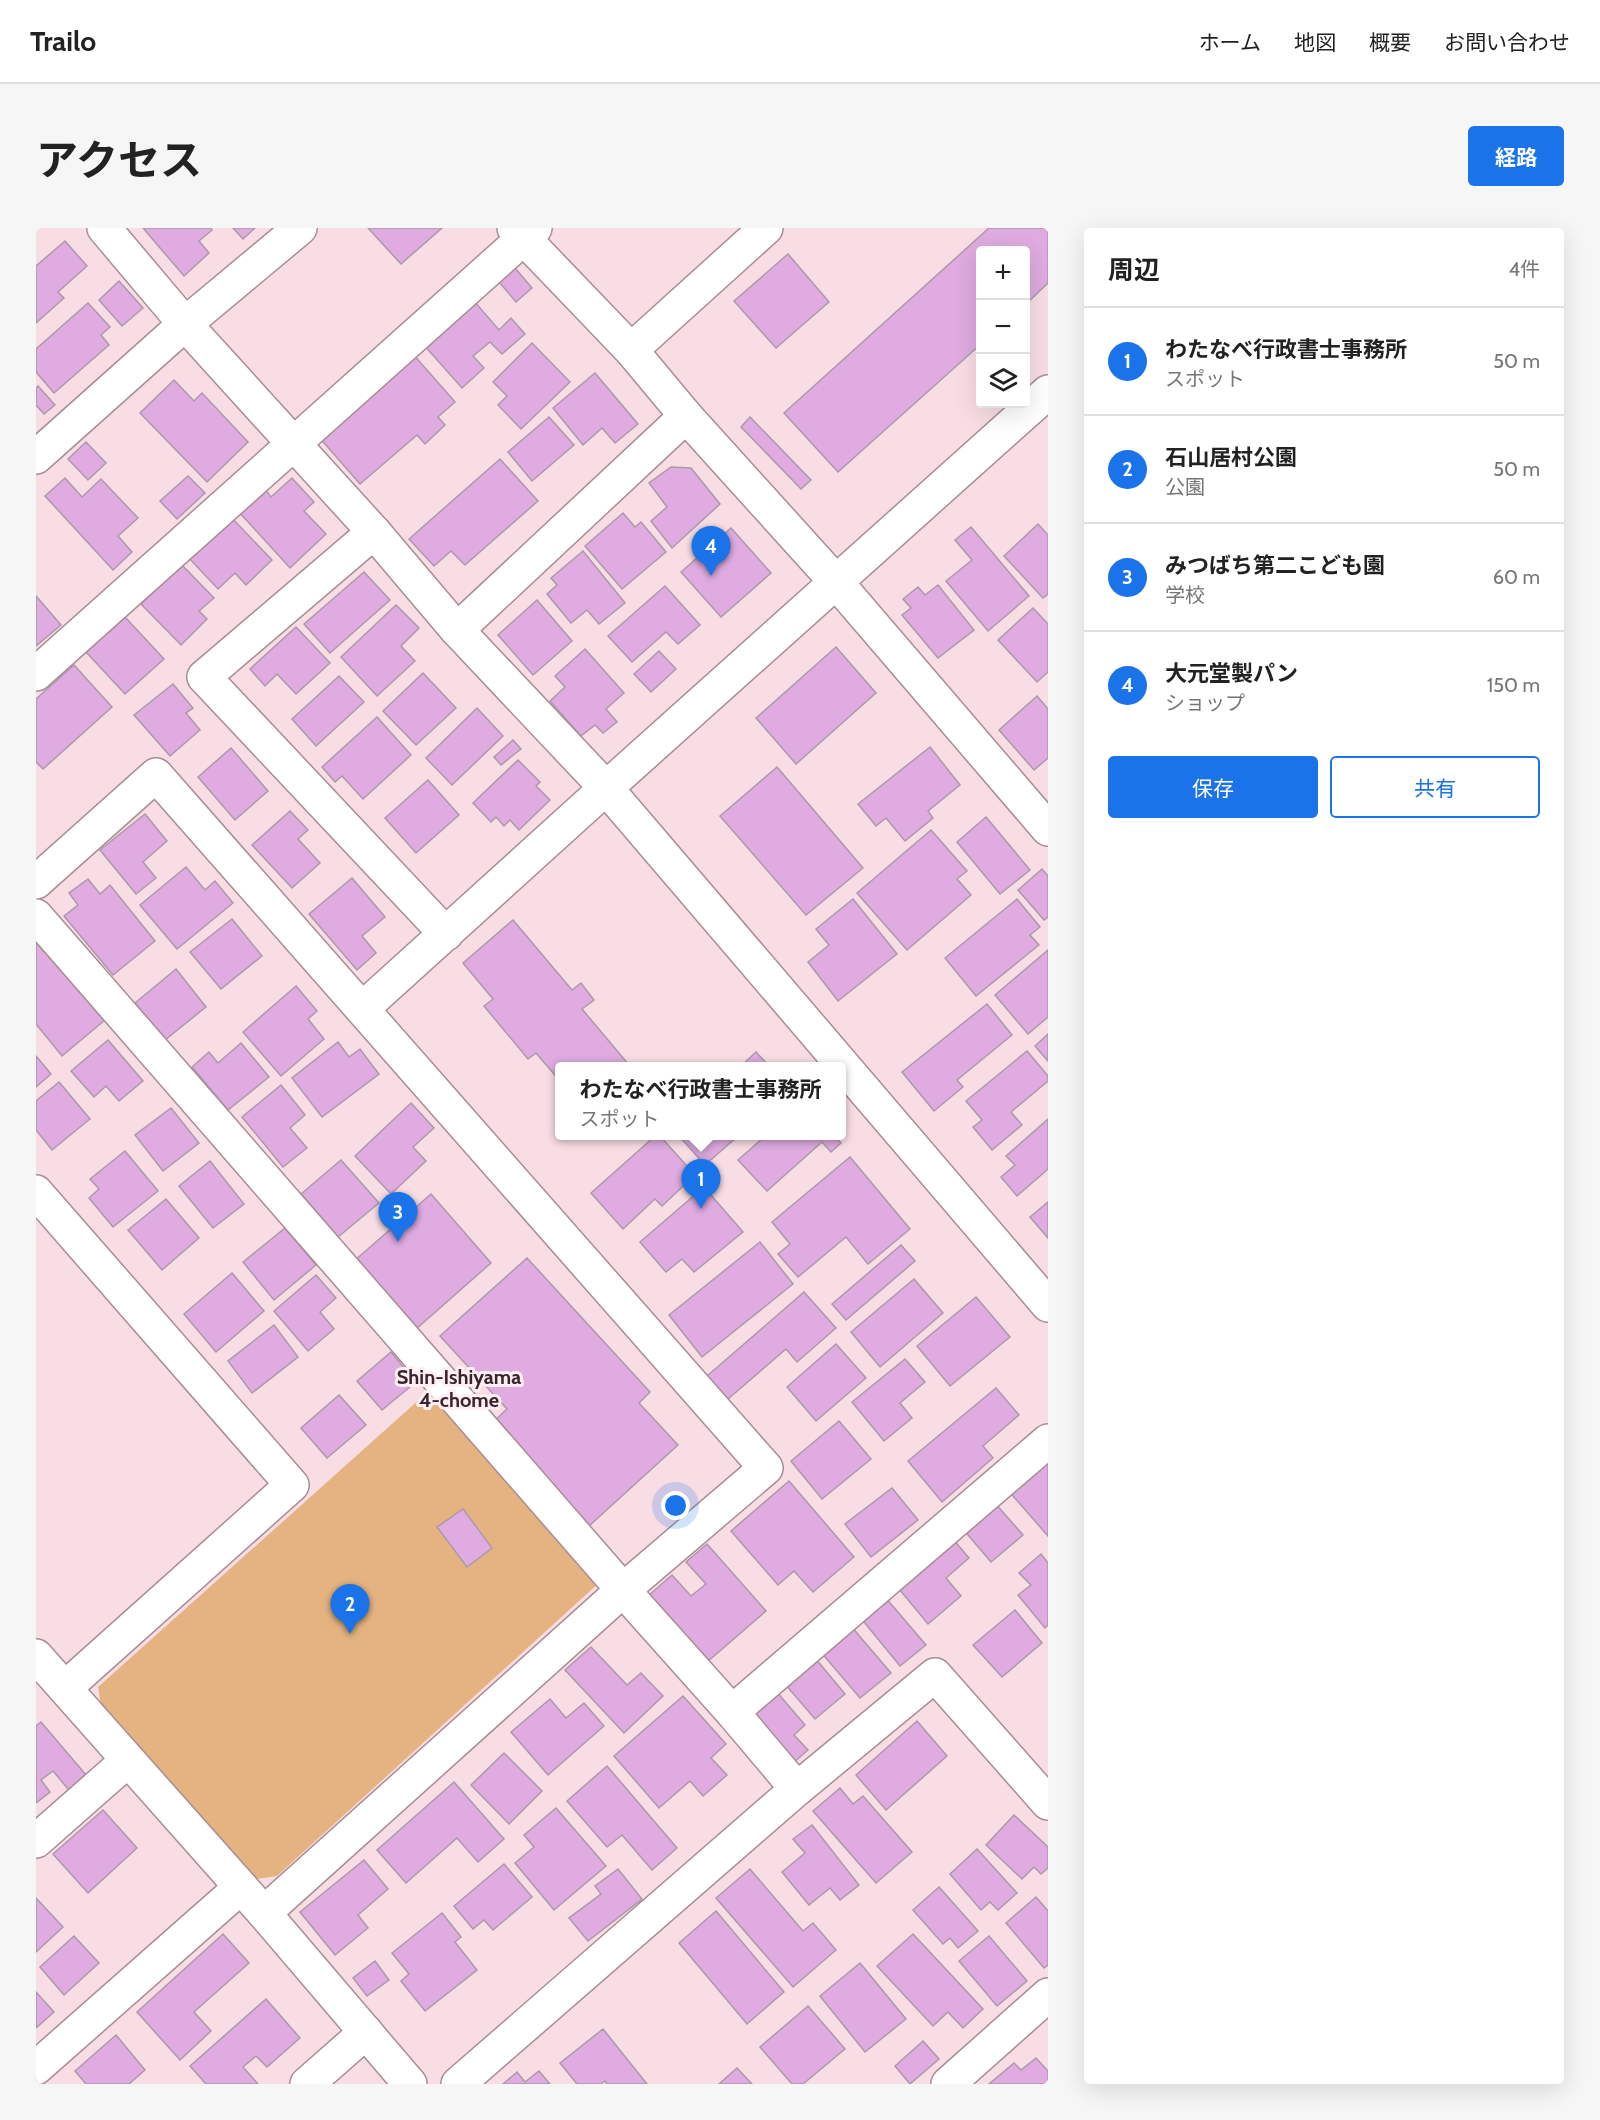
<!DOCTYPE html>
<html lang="ja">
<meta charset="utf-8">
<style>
:root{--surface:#fff;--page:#f6f6f6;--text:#222;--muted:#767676;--line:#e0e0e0;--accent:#1a73e8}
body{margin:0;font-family:Cabin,"Noto Sans JP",sans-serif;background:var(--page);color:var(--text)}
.controls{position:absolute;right:18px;top:18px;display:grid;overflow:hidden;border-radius:6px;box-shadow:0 6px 24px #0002}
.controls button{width:54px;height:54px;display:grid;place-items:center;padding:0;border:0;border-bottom:2px solid var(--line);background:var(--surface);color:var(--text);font:30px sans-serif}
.you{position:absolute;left:640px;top:1278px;width:21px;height:21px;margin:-15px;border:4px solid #fff;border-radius:50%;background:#1a73e8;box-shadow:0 0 0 9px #1a73e833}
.badge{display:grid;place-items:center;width:39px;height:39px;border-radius:50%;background:var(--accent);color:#fff;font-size:20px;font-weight:700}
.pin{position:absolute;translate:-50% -50px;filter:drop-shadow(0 2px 3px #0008)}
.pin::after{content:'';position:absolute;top:32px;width:21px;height:18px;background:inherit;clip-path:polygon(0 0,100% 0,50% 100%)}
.popup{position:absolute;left:519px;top:834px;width:291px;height:78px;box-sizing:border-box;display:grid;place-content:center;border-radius:6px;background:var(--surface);filter:drop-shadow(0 2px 4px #0005);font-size:20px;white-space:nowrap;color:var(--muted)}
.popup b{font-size:22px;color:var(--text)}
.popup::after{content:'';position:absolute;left:50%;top:100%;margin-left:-12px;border:12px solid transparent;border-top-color:var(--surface)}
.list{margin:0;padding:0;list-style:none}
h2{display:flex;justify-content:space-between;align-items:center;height:78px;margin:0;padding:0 24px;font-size:26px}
h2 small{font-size:20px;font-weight:400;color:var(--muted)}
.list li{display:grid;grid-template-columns:39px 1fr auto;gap:18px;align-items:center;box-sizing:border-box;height:108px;padding:0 24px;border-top:2px solid var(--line)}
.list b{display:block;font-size:22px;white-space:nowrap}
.list p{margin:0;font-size:20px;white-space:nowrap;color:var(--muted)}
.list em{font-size:20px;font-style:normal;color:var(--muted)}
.actions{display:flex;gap:12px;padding:18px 24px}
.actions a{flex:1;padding:14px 0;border:2px solid var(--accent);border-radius:6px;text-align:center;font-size:21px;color:var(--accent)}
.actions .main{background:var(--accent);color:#fff}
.icon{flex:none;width:33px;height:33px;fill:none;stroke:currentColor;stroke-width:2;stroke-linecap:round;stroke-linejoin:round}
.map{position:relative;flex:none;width:1012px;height:1856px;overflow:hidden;border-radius:6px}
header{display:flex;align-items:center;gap:36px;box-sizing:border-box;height:84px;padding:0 30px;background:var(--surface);border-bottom:2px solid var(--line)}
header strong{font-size:28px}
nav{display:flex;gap:33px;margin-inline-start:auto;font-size:21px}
.intro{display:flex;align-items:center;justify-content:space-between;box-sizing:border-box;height:144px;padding:0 36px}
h1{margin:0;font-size:42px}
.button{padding:15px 27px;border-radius:6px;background:var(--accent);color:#fff;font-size:21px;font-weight:700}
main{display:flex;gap:36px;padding:0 36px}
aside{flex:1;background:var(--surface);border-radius:6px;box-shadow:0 6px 24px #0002}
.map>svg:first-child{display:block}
</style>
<header>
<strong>Trailo</strong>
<nav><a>ホーム</a><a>地図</a><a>概要</a><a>お問い合わせ</a></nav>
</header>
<div class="intro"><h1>アクセス</h1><a class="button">経路</a></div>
<main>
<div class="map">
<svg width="1012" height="1856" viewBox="0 0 1012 1856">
<rect width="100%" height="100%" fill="#f9dde5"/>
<!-- green -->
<path fill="#e4b381" d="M 395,1161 L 565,1353 L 241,1648 L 221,1651 L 65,1478 L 62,1459 Z"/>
<!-- building -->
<g fill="#dfabe0" stroke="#ab99ab" stroke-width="1.5">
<path d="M 107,0 L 175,0 L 176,2 L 163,13 L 173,25 L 148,48 Z"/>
<path d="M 197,0 L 219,0 L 207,11 Z"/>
<path d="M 332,0 L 406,0 L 365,36 Z"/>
<path d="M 953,0 L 1012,0 L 1012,55 L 990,76 L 990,22 L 945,22 L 945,116 L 802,244 L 748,185 Z"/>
<path d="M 29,13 L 51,38 L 22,64 L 28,70 L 0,95 L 0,38 Z"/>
<path d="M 752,26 L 793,74 L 740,120 L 698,73 Z"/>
<path d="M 474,34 L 496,60 L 480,74 L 458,48 Z"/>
<path d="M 83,53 L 107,80 L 86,98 L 63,72 Z"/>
<path d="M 438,73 L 463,102 L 475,90 L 489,106 L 466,126 L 454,114 L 437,128 L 448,140 L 426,160 L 387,116 Z"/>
<path d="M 52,75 L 74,99 L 65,107 L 73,117 L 18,165 L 0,144 L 0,121 Z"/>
<path d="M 496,115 L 534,154 L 485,201 L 462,177 L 471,168 L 457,154 Z"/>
<path d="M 376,125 L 419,174 L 402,189 L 409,197 L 389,216 L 381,207 L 324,256 L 282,208 Z"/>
<path d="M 559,145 L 602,196 L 579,215 L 566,200 L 547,217 L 517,180 Z"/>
<path d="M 138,152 L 158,173 L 166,165 L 212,214 L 171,254 L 104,185 Z"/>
<path d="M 2,158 L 19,177 L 8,186 L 0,177 L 0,160 Z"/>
<path d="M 513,189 L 538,217 L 496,253 L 472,224 Z"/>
<path d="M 714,189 L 775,252 L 765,261 L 705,199 Z"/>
<path d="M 50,214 L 70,235 L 52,252 L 32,231 Z"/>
<path d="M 464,231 L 502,273 L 429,337 L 415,323 L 398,338 L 373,311 Z"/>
<path d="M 635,239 L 655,240 L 684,276 L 636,320 L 615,293 L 631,279 L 613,255 Z"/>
<path d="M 152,248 L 169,265 L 141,291 L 124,273 Z"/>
<path d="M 29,250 L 46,269 L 65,251 L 102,290 L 82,308 L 96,324 L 77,342 L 9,268 Z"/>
<path d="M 256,250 L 278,274 L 268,283 L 290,306 L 254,340 L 203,284 L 229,261 L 235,269 Z"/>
<path d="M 587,285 L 599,299 L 605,294 L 630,324 L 586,361 L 549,318 Z"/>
<path d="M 195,289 L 236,332 L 210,357 L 199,345 L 182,361 L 152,329 Z"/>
<path d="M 1002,296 L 1012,307 L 1012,366 L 1007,370 L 968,328 Z"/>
<path d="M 935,299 L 993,368 L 952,403 L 910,353 L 936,332 L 919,312 Z"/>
<path d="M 695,300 L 735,345 L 685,389 L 645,344 Z"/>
<path d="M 547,323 L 589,375 L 563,396 L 551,382 L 535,395 L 511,366 L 521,357 L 515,350 Z"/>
<path d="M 146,337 L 178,370 L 163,383 L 171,391 L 145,417 L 105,376 Z"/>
<path d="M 328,344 L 354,372 L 294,425 L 268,396 Z"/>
<path d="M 902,357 L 938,402 L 902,430 L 866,387 L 875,380 L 867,371 L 882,359 L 889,367 Z"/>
<path d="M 629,358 L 664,397 L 642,416 L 630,404 L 596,434 L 572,408 Z"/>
<path d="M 0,368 L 25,397 L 0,418 Z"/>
<path d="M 501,372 L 536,413 L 497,447 L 462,407 Z"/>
<path d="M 360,377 L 383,400 L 365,418 L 379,433 L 341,468 L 305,429 Z"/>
<path d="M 997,380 L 1012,396 L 1012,444 L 1001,454 L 962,412 Z"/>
<path d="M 89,389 L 128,431 L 89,466 L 50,424 Z"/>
<path d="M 260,399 L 294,435 L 260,466 L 241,446 L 229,458 L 214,441 Z"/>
<path d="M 800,419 L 840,465 L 760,536 L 720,490 Z"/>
<path d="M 549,421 L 588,465 L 570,481 L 581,494 L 567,505 L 559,497 L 545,508 L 514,473 L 529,459 L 519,448 Z"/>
<path d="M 623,423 L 640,441 L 615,464 L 598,446 Z"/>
<path d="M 38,437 L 76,479 L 7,541 L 0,534 L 0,471 Z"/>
<path d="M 387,445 L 420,480 L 380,517 L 347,483 Z"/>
<path d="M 303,448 L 328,474 L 280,518 L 256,491 Z"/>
<path d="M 137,456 L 157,480 L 150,485 L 164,502 L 134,528 L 98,487 Z"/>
<path d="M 1001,468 L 1012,481 L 1012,530 L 998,542 L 963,502 Z"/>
<path d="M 441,480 L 467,508 L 416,557 L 390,530 Z"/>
<path d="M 341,489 L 375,527 L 327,571 L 306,548 L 299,554 L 286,539 Z"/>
<path d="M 477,512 L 485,521 L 465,537 L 458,529 Z"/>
<path d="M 894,519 L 924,557 L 892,583 L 897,590 L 869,613 L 850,590 L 840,598 L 822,576 Z"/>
<path d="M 195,520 L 232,563 L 199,592 L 162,549 Z"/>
<path d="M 482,532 L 504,554 L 500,558 L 514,572 L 483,602 L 474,592 L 468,598 L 460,589 L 455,594 L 437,575 Z"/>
<path d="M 741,539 L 827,640 L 770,687 L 684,588 Z"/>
<path d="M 392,552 L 423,587 L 380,625 L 349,590 Z"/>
<path d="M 254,583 L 272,602 L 262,611 L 284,635 L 256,660 L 216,617 Z"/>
<path d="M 109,586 L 131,613 L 107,634 L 120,650 L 100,666 L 64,622 Z"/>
<path d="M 950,589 L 994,642 L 964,666 L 921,614 Z"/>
<path d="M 895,602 L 931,643 L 921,651 L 935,667 L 871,722 L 821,665 Z"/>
<path d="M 150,639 L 169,662 L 179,653 L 197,675 L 141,721 L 104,677 Z"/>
<path d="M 1006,641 L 1012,648 L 1012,689 L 1008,692 L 982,662 Z"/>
<path d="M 316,650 L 349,689 L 326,708 L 340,725 L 321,742 L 273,686 Z"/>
<path d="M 52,651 L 64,666 L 74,657 L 119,713 L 77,747 L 28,688 L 42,677 L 33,665 Z"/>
<path d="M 817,671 L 861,726 L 802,773 L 772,734 L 793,717 L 780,701 Z"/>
<path d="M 981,671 L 1004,699 L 994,707 L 1003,717 L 940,768 L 909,730 Z"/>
<path d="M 196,691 L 226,728 L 185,761 L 154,724 Z"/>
<path d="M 477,692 L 536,762 L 545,755 L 558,772 L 546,781 L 593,837 L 591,838 L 524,838 L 524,853 L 500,825 L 492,831 L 448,778 L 457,771 L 427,735 Z"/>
<path d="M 0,710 L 69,792 L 26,828 L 0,796 Z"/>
<path d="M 1012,722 L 1012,789 L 992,806 L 959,767 Z"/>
<path d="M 140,741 L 170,779 L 129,812 L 99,775 Z"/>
<path d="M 260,758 L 281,783 L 272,791 L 288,811 L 245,848 L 207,804 Z"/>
<path d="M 951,776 L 976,807 L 921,852 L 927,859 L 898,883 L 866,844 Z"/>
<path d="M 1012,806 L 1012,833 L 999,818 Z"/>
<path d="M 72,812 L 107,853 L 83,873 L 70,858 L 58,869 L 35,843 Z"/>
<path d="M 302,814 L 313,829 L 324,821 L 343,846 L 286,889 L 256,850 Z"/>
<path d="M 205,815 L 233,849 L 192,882 L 156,839 L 173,824 L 182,835 Z"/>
<path d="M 991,823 L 1012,848 L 1012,853 L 975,884 L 986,897 L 956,922 L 937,899 L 946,892 L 930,873 Z"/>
<path d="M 720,824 L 733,838 L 705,838 Z"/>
<path d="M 0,828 L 15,846 L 0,859 Z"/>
<path d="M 23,854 L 54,891 L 16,922 L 0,902 L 0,873 Z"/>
<path d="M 245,857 L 269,887 L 254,900 L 271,920 L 247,939 L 206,889 Z"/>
<path d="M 375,875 L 398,900 L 377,919 L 390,933 L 355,966 L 319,928 Z"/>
<path d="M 135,880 L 163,915 L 127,943 L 99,907 Z"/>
<path d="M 1012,891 L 1012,941 L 981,968 L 965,949 L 979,937 L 970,928 Z"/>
<path d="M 619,908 L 624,908 L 659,947 L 626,978 L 619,971 L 587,1001 L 555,965 Z"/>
<path d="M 643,908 L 702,908 L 669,937 Z"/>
<path d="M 729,908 L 798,908 L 805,915 L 795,924 L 786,914 L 731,963 L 702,932 Z"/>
<path d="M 89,923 L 122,963 L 77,999 L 53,970 L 63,961 L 54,951 Z"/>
<path d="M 814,929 L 874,1001 L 832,1036 L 810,1009 L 762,1049 L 742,1026 L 754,1016 L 736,994 Z"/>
<path d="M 305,932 L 343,975 L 302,1009 L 265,966 Z"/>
<path d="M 174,933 L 208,976 L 177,1000 L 143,958 Z"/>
<path d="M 668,959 L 707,1004 L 658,1044 L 646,1031 L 630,1044 L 604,1014 Z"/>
<path d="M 395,966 L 455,1035 L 379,1102 L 318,1033 Z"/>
<path d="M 130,971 L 163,1010 L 126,1042 L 92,1002 Z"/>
<path d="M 1012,974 L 1012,1010 L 994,989 Z"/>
<path d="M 249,1000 L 280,1037 L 238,1072 L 207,1034 Z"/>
<path d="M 724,1014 L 757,1056 L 666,1129 L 633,1087 Z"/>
<path d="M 865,1017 L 879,1033 L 810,1092 L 796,1076 Z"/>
<path d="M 491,1030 L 614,1164 L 603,1175 L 642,1217 L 553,1298 L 457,1194 L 471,1181 L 404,1108 Z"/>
<path d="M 196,1045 L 228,1083 L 180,1124 L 148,1086 Z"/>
<path d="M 280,1047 L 300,1070 L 284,1084 L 298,1101 L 272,1123 L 238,1083 Z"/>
<path d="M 878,1051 L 907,1085 L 844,1139 L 815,1104 Z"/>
<path d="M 768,1064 L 800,1100 L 761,1134 L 750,1121 L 692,1171 L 671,1148 Z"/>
<path d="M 940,1069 L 974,1109 L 914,1158 L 881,1118 Z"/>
<path d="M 238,1097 L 262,1129 L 216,1165 L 192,1133 Z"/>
<path d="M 800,1116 L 830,1150 L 780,1193 L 751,1159 Z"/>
<path d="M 355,1124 L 380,1154 L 346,1182 L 321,1153 Z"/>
<path d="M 869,1131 L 889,1154 L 864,1175 L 876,1190 L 848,1213 L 816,1174 Z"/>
<path d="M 960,1160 L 983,1187 L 947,1218 L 957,1230 L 906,1274 L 872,1233 Z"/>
<path d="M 303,1167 L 330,1197 L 291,1230 L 265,1200 Z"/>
<path d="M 803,1193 L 835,1231 L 786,1271 L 755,1233 Z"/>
<path d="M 1012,1226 L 1012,1308 L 971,1261 Z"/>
<path d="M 753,1253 L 818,1329 L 777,1364 L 758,1343 L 742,1357 L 695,1303 Z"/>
<path d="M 856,1260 L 882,1292 L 835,1329 L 809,1296 Z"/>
<path d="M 959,1275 L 987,1307 L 955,1334 L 927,1301 Z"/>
<path d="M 427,1281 L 456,1320 L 431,1339 L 401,1299 Z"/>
<path d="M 916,1310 L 933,1330 L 910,1350 L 925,1368 L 892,1396 L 859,1356 Z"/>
<path d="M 671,1316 L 730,1383 L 670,1435 L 612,1368 L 636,1347 L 655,1368 L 670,1356 L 650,1334 Z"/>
<path d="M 1005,1326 L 1012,1335 L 1012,1397 L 1009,1400 L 982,1367 L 995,1357 L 983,1345 Z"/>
<path d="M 849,1369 L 890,1417 L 864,1438 L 824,1389 Z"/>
<path d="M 979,1382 L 1006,1415 L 966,1449 L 937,1417 Z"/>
<path d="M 814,1397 L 855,1445 L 824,1470 L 784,1423 Z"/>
<path d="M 555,1419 L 591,1457 L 605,1445 L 627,1468 L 588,1505 L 529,1442 Z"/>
<path d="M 779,1430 L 809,1466 L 779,1491 L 749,1456 Z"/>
<path d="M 740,1463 L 769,1497 L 758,1507 L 772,1522 L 756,1536 L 713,1486 Z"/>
<path d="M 647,1468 L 690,1516 L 675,1530 L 691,1547 L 667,1568 L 654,1553 L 623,1580 L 578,1528 Z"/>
<path d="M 514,1471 L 530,1490 L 548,1475 L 568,1498 L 512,1547 L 475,1504 Z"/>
<path d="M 881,1493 L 911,1528 L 850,1582 L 820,1547 Z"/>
<path d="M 5,1494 L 50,1547 L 33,1562 L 17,1543 L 5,1552 L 14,1564 L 0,1575 L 0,1498 Z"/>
<path d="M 468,1525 L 506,1563 L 473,1596 L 435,1557 Z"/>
<path d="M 571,1538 L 641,1620 L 616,1642 L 586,1607 L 571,1619 L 531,1573 Z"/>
<path d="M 418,1554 L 468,1611 L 442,1634 L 421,1610 L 370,1655 L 341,1622 Z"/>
<path d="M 804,1560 L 817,1576 L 827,1568 L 876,1624 L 840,1655 L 777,1583 Z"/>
<path d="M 520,1580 L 570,1638 L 518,1682 L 479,1635 L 498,1619 L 488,1607 Z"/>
<path d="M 67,1582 L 101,1620 L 52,1665 L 17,1626 Z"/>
<path d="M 978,1587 L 1012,1619 L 1012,1640 L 1005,1646 L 998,1639 L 986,1651 L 950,1617 Z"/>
<path d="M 776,1597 L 823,1657 L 804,1672 L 794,1660 L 773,1677 L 746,1644 L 769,1625 L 757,1611 Z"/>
<path d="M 941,1621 L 981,1665 L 962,1682 L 954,1674 L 945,1682 L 914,1646 Z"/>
<path d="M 328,1632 L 352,1661 L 322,1687 L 332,1700 L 299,1727 L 264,1684 Z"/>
<path d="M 468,1636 L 496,1669 L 457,1702 L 448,1692 L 437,1701 L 418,1678 Z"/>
<path d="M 582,1641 L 606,1671 L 552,1713 L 533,1690 L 565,1666 L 559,1658 Z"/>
<path d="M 714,1641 L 767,1703 L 777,1695 L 800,1722 L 757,1759 L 680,1670 Z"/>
<path d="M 903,1659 L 942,1703 L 922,1720 L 914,1710 L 907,1716 L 877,1682 Z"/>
<path d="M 1000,1669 L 1012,1683 L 1012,1737 L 1008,1740 L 970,1695 Z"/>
<path d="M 0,1670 L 27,1699 L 0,1724 Z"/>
<path d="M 680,1683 L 748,1764 L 711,1796 L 643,1715 Z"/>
<path d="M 406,1685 L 425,1709 L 419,1714 L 441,1742 L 389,1783 L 365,1753 L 373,1746 L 356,1725 Z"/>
<path d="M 187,1706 L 213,1735 L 158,1784 L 175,1803 L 144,1832 L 101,1784 Z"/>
<path d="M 877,1706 L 947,1781 L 927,1800 L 912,1784 L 897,1798 L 841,1738 Z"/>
<path d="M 38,1708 L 63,1735 L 28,1767 L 4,1739 Z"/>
<path d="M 953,1708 L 991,1753 L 961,1778 L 923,1733 Z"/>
<path d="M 339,1733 L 353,1752 L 331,1768 L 317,1750 Z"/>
<path d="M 824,1735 L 870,1791 L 829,1824 L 784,1768 Z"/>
<path d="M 0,1764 L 18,1784 L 0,1800 Z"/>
<path d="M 230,1771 L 264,1810 L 231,1839 L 220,1828 L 207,1839 L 222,1856 L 170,1856 L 154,1838 Z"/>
<path d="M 772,1778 L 809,1821 L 767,1856 L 756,1856 L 724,1819 Z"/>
<path d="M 567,1801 L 611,1856 L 571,1856 L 569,1853 L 565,1856 L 541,1856 L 524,1835 Z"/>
<path d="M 80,1807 L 109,1842 L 93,1856 L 50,1856 L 39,1843 Z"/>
<path d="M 887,1813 L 903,1831 L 874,1856 L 859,1838 Z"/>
<path d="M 1000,1830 L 1012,1843 L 1012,1856 L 953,1856 L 978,1835 L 985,1842 Z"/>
<path d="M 701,1840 L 716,1856 L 683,1856 Z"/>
<path d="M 503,1843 L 514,1856 L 467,1856 L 481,1844 L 489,1854 Z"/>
</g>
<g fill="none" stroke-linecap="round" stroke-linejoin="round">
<defs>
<g id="minor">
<path d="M 68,0 L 149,96 L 338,304 L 421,402 L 570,560 L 326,781"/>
<path d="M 478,0 L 595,122 L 650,188 L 801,355 L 1012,601"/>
<path d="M 595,122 L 730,0"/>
<path d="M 1012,164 L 570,560 L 1012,1077"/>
<path d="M 0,229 L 149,96 L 264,0"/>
<path d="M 338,304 L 168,449 L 410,706"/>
<path d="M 421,402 L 650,188"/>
<path d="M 0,446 L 499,0"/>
<path d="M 0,654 L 120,547 L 730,1240 L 587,1362 L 228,1685"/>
<path d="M 0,688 L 587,1362 L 696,1484 L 761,1561"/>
<path d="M 0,964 L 256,1257 L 29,1460"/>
<path d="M 0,1428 L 228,1685 L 374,1856"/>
<path d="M 696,1484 L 1012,1213"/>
<path d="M 0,1613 L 91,1533"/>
<path d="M 0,1840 L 205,1659"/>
<path d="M 271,1856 L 330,1804"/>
<path d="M 422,1856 L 761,1561 L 899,1447 L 1012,1575"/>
<path d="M 912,1856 L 1012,1767"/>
</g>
</defs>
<!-- minor casing -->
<use href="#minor" stroke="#a78d94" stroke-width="36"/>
<!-- minor -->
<use href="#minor" stroke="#fff" stroke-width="33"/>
</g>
<g text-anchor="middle" stroke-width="6" stroke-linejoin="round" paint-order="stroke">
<!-- neighbourhood labels -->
<g font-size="20" font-weight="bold" fill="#38242a" stroke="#ffeef2">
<text x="423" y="1156">Shin-Ishiyama<tspan x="423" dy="23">4-chome</tspan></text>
</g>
</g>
</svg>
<div class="controls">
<button>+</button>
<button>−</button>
<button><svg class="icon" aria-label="layers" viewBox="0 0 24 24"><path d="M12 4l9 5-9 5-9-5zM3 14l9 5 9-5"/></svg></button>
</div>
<div class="you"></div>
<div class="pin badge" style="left:665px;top:981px">1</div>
<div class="popup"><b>わたなべ行政書士事務所</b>スポット</div>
<div class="pin badge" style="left:314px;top:1406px">2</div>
<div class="pin badge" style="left:362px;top:1014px">3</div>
<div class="pin badge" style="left:675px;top:348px">4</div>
</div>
<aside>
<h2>周辺<small>4件</small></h2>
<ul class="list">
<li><span class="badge">1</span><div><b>わたなべ行政書士事務所</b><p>スポット</p></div><em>50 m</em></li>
<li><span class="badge">2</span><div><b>石山居村公園</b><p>公園</p></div><em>50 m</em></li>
<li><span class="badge">3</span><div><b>みつばち第二こども園</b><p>学校</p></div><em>60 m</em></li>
<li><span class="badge">4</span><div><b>大元堂製パン</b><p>ショップ</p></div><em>150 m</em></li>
</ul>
<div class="actions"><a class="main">保存</a><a>共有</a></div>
</aside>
</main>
